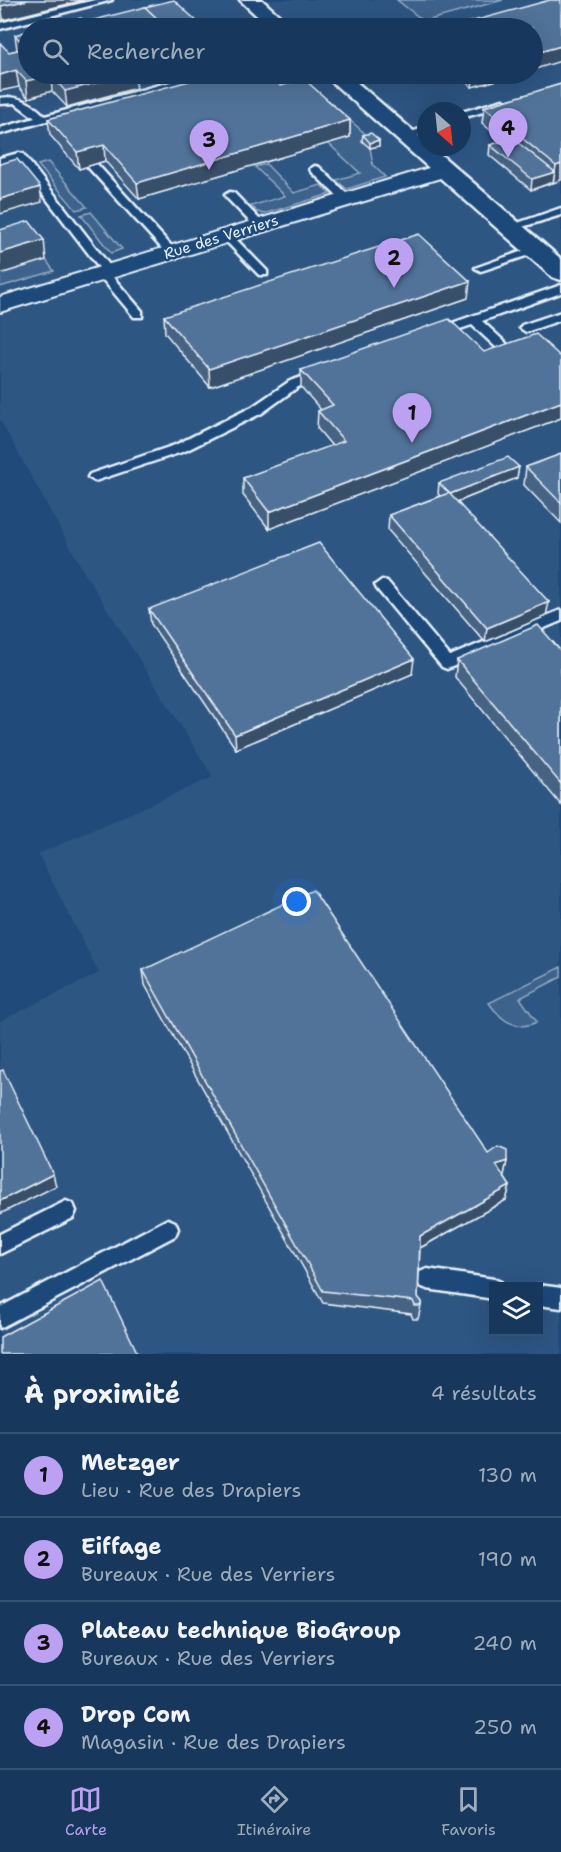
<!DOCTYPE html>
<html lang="fr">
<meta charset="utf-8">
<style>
:root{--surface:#17385c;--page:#203f62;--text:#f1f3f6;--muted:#9eacbb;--line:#365272;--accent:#bca0f2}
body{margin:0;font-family:"Shantell Sans",sans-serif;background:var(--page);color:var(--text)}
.controls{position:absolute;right:18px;bottom:18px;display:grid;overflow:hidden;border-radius:0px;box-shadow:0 6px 24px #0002}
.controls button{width:54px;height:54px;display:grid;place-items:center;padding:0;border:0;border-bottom:2px solid var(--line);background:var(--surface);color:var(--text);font:30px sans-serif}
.compass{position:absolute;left:417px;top:102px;width:54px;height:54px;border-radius:50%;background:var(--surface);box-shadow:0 6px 24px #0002;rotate:153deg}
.you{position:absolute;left:297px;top:902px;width:21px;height:21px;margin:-15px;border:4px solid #fff;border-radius:50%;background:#1a73e8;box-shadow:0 0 0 9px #1a73e833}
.badge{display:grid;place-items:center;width:39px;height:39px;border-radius:50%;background:var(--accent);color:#111;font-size:20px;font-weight:700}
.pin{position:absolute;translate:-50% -50px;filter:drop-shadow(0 2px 3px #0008)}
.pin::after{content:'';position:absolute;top:32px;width:21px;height:18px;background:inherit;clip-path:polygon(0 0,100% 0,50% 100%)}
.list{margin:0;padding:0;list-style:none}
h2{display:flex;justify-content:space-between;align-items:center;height:78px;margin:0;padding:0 24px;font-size:26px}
h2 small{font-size:20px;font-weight:400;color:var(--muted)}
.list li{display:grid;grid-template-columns:39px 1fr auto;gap:18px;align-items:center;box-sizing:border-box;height:84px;padding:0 24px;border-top:2px solid var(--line)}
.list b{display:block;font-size:22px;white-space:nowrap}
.list p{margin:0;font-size:20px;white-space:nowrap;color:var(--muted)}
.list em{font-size:20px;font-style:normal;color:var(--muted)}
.icon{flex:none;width:33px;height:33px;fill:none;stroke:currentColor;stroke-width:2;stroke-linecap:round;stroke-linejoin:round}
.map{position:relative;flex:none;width:561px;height:1354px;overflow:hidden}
.search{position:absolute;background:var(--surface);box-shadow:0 6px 24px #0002;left:18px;right:18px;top:18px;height:66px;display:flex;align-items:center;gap:15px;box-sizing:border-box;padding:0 21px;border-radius:33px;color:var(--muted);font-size:22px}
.sheet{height:414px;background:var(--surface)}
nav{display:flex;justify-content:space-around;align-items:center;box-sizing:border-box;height:84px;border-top:2px solid var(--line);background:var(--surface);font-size:16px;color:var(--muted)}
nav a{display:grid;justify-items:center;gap:3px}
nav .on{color:var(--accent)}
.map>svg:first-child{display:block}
</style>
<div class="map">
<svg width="561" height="1354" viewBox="0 0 561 1354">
<rect width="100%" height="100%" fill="#1f4a7a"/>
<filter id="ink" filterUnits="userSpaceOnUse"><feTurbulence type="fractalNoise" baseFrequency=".0167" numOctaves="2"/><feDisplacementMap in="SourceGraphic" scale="12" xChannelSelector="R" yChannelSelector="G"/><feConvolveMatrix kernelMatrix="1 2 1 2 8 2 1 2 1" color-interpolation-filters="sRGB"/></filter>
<g filter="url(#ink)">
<!-- built -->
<path fill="#2e5683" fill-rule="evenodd" d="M 0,0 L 561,0 L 561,1354 L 0,1354 L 0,1021 L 99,973 L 38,854 L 213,777 L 84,572 L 0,420 ZM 28,28 L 532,28 L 532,74 L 28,74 ZM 426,111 L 462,111 L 462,147 L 426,147 ZM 494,1286 L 538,1286 L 538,1332 L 494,1332 Z"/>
<!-- green -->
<g fill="#3c628c" stroke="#92aac2" stroke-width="1.5">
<path d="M 397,0 L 503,0 L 400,28 L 386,28 L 421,19 Z"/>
<path d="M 318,92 L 370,138 L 363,141 L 370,148 L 373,165 L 385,177 L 347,189 L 336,180 L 360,173 L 328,143 L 349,136 Z"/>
<path d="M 48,162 L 87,207 L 76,210 L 38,165 Z"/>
<path d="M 266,164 L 294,193 L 321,185 L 330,194 L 263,214 L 253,210 L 255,209 L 251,206 L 285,196 L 255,167 Z"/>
<path d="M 91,212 L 122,249 L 111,253 L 81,215 Z"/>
<path d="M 46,260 L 54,271 L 0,287 L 0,274 Z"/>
<path d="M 561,967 L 561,977 L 520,998 L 537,1022 C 516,1032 501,1020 489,1003 Z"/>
</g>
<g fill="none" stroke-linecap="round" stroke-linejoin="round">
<defs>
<g id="service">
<path d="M 95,0 L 112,0 L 0,29 L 0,23 Z"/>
<path d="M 200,74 L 214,74 L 0,134 L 0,128 L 35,118 L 15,103 L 0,104 L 0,98 C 19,95 32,103 45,116 Z"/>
<path d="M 278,74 L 291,74 L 283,79 L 296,92 L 296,96 L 288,96 L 272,80 L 272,76 Z"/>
<path d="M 503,100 L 508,103 L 507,105 L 462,118 L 462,112 Z"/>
<path d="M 426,127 L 426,133 L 404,139 L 399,136 Z"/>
<path d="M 19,153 L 23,154 L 113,270 L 115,272 L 111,275 L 142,311 L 142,317 L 134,317 L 99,275 L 97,273 L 101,270 L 17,160 L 0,164 L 0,158 Z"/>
<path d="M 92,162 L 96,163 L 175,250 L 175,254 L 167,254 L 88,167 L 88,163 Z"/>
<path d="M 315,166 L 319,167 L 350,197 L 350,201 L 342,201 L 311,171 L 310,169 Z"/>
<path d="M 230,192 L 234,193 L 263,223 L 263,227 L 255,227 L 226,197 L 225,195 Z"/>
<path d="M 561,208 L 561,215 L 509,231 L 503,228 Z"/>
<path d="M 227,233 L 231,234 L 267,271 L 267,275 L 259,275 L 223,238 L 223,234 Z"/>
<path d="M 534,247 L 540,250 L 538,252 L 481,271 L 475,268 Z"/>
<path d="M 561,285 L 561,293 L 482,321 L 506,343 L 506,349 L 498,349 L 472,325 L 439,336 L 433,332 L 435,329 Z"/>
<path d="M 561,312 L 561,320 L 526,332 L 520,328 L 522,325 Z"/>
<path d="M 318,371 L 324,375 L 322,378 L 298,387 L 262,413 L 185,451 L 95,481 L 88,477 L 90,474 L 175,445 L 252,407 L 290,381 Z"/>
<path d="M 382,580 L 387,581 L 450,656 L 561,610 L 561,621 L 447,669 L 442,667 L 377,589 L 375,585 Z"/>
<path d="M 66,1201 L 73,1204 L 76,1211 L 73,1218 L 0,1254 L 0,1234 Z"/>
<path d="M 168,1219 L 175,1222 L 178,1229 L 175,1236 L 0,1328 L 0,1307 Z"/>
<path d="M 427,1269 L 494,1279 L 501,1282 L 503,1286 L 494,1286 L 494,1299 L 427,1289 L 420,1286 L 417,1279 L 420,1272 Z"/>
<path d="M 538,1285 L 561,1288 L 561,1308 L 538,1305 L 538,1286 L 534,1286 Z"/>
</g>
<path id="minor" d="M 442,164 L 450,165 L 453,170 L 450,175 L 0,312 L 0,297 Z"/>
<g id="tertiary">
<path d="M 240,0 L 262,0 L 293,28 L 270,28 Z"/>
<path d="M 323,74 L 347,74 L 426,142 L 426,147 L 432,147 L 561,259 L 561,280 L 552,277 Z"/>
</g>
</defs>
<!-- service casing -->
<use href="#service" stroke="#e8f1f8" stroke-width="5"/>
<!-- minor casing -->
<use href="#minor" stroke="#e8f1f8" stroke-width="4"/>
<!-- tertiary casing -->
<use href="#tertiary" stroke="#e8f1f8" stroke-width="5"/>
<!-- service -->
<use href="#service" fill="#1f4a7a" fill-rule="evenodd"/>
<!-- minor -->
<use href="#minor" fill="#1f4a7a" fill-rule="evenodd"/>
<!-- tertiary -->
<use href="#tertiary" fill="#1f4a7a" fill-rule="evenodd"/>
</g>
<!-- wall -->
<g fill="#466384" stroke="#e8f1f8" stroke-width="1.5">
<path d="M 15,35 L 130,74 L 135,74 L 136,88 L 67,107 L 52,91 L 28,98 L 19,87 L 9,52 L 17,50 Z"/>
<path d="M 455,74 L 520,74 L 472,87 Z"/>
<path d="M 561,84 L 561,180 L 531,190 L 489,155 L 490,145 L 503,141 L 482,123 L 484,107 Z"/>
<path d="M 281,86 L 350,120 L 350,137 L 139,199 L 105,161 L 79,169 L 50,135 L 48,119 Z"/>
<path d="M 363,135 L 379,140 L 379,146 L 370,148 L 362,141 Z"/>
<path d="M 468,298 L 210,387 L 165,333 L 164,316 Z"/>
<path d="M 484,352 L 561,357 L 561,418 L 269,529 L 243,495 L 243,478 L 332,446 L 317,428 L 318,411 L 321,410 L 301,387 L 301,370 Z"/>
<path d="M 561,454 L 561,523 L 524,485 L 526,467 Z"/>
<path d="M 517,478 L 457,502 L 546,616 L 485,642 L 388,530 L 389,515 L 440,496 L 438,494 L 439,483 Z"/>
<path d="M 149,609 L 412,674 L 236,749 L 151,624 Z"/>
<path d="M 561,651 L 561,805 L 455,677 L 457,660 Z"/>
<path d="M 143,970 L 488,1153 L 507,1161 L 504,1175 L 503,1175 L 510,1186 L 506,1200 L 420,1248 L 418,1297 L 422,1302 L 418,1319 L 413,1319 L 411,1314 L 323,1303 L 145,985 Z"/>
</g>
<!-- shaded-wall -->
<g fill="#39506b" stroke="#e8f1f8" stroke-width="1.5">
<path d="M 28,0 L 84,0 L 3,20 L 1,6 Z"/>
<path d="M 0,10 L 2,10 L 3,20 L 0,21 Z"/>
<path d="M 561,46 L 561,61 L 532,70 L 532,54 Z"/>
<path d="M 16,70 L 19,87 L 0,91 L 0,75 Z"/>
<path d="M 130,74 L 135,74 L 136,88 L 67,107 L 65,91 Z"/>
<path d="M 474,74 L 520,74 L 472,87 Z"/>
<path d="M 51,75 L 52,91 L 28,98 L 26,81 Z"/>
<path d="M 350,120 L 350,137 L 139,199 L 137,183 Z"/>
<path d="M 379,140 L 379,146 L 370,148 L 370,143 Z"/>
<path d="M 104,145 L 105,161 L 79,169 L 77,152 Z"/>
<path d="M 561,164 L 561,180 L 553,183 L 556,166 Z"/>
<path d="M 555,172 L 553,182 L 531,190 L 532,179 Z"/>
<path d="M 40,187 L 42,202 L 0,214 L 0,199 Z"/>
<path d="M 44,240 L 46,260 L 0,274 L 0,253 Z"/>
<path d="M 470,281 L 468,298 L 210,387 L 209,369 Z"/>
<path d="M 561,402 L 561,418 L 269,529 L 269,512 Z"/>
<path d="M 519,467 L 517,478 L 449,505 L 450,494 Z"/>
<path d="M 549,602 L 546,616 L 485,642 L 487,628 Z"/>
<path d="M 414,659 L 412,674 L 236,749 L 235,735 Z"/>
<path d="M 507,1161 L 504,1175 L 493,1179 L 496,1165 Z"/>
<path d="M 53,1174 L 56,1186 L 0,1214 L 0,1201 Z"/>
<path d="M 510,1186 L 506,1200 L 418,1249 L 420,1236 Z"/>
</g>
<!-- building -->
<g fill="#517399" stroke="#e8f1f8" stroke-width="1.5">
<path d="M 0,0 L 28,0 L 1,6 L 0,5 Z"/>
<path d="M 174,0 L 204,28 L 166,28 L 166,27 L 145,7 L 141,8 Z"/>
<path d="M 550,0 L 561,0 L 561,46 L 532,54 L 532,28 L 448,28 Z"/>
<path d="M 145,7 L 166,27 L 159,28 L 39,28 L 81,18 L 86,22 Z"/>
<path d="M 28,31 L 28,74 L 130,74 L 65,91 L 51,75 L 26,81 L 16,70 L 0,75 L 0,43 L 9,52 L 26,48 L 15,35 Z"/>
<path d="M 215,74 L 267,74 L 281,86 L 304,79 L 350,120 L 137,183 L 104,145 L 77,152 L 48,119 Z"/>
<path d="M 561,84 L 561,164 L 556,166 L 484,107 Z"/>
<path d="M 371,133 L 379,140 L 370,143 L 363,135 Z"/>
<path d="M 512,138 L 555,172 L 532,179 L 490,145 Z"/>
<path d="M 17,159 L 40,187 L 0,199 L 0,164 Z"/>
<path d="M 29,221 L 44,240 L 0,253 L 0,230 Z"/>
<path d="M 419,234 L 470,281 L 209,369 L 164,316 Z"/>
<path d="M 449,319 L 484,352 L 536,334 L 561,357 L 561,402 L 269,512 L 243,478 L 344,441 L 318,411 L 333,405 L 301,370 Z"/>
<path d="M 561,454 L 561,503 L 526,467 Z"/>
<path d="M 508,457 L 519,467 L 450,494 L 439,483 Z"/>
<path d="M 449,493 L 549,602 L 487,628 L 389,515 Z"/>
<path d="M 319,543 L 414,659 L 235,735 L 149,609 Z"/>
<path d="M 538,625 L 561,651 L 561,784 L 457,660 Z"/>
<path d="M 313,890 L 488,1153 L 498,1146 L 507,1150 L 507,1161 L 496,1165 L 510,1186 L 420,1236 L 418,1297 L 422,1302 L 420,1306 L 415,1306 L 413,1301 L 323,1291 L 143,970 Z"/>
<path d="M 3,1070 L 53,1174 L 0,1201 L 0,1071 Z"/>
<path d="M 103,1281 L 138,1354 L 0,1354 L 0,1337 Z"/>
</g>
</g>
<g text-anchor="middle" stroke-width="5" stroke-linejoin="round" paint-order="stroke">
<!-- far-street labels -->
<g font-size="15" fill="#e8f1f8" stroke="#1f4a7a">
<text transform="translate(221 237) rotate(-17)" y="5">Rue des Verriers</text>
</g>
</g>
</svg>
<div class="controls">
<button><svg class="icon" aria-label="layers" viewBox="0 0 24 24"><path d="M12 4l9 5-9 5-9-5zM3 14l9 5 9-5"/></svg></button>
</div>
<svg class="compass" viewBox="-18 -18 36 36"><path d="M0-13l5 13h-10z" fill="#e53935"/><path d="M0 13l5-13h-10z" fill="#9eacbb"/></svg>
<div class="you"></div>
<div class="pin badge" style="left:412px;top:443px">1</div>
<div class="pin badge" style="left:394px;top:288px">2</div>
<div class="pin badge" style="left:209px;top:170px">3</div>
<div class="pin badge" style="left:508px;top:158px">4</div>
<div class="search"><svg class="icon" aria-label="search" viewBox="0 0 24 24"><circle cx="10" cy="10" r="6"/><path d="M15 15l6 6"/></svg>Rechercher</div>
</div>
<section class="sheet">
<h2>À proximité<small>4 résultats</small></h2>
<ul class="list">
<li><span class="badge">1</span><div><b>Metzger</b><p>Lieu · Rue des Drapiers</p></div><em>130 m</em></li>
<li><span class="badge">2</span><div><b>Eiffage</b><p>Bureaux · Rue des Verriers</p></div><em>190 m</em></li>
<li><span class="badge">3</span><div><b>Plateau technique BioGroup</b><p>Bureaux · Rue des Verriers</p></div><em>240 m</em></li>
<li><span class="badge">4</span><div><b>Drop Com</b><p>Magasin · Rue des Drapiers</p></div><em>250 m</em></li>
</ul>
</section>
<nav>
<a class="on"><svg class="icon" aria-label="map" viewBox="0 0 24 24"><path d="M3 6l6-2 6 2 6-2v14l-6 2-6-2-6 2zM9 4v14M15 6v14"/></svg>Carte</a>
<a><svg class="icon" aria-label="directions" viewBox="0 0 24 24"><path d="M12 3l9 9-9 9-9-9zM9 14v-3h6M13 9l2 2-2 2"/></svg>Itinéraire</a>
<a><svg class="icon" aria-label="saved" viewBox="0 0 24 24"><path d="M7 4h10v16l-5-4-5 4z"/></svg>Favoris</a>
</nav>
